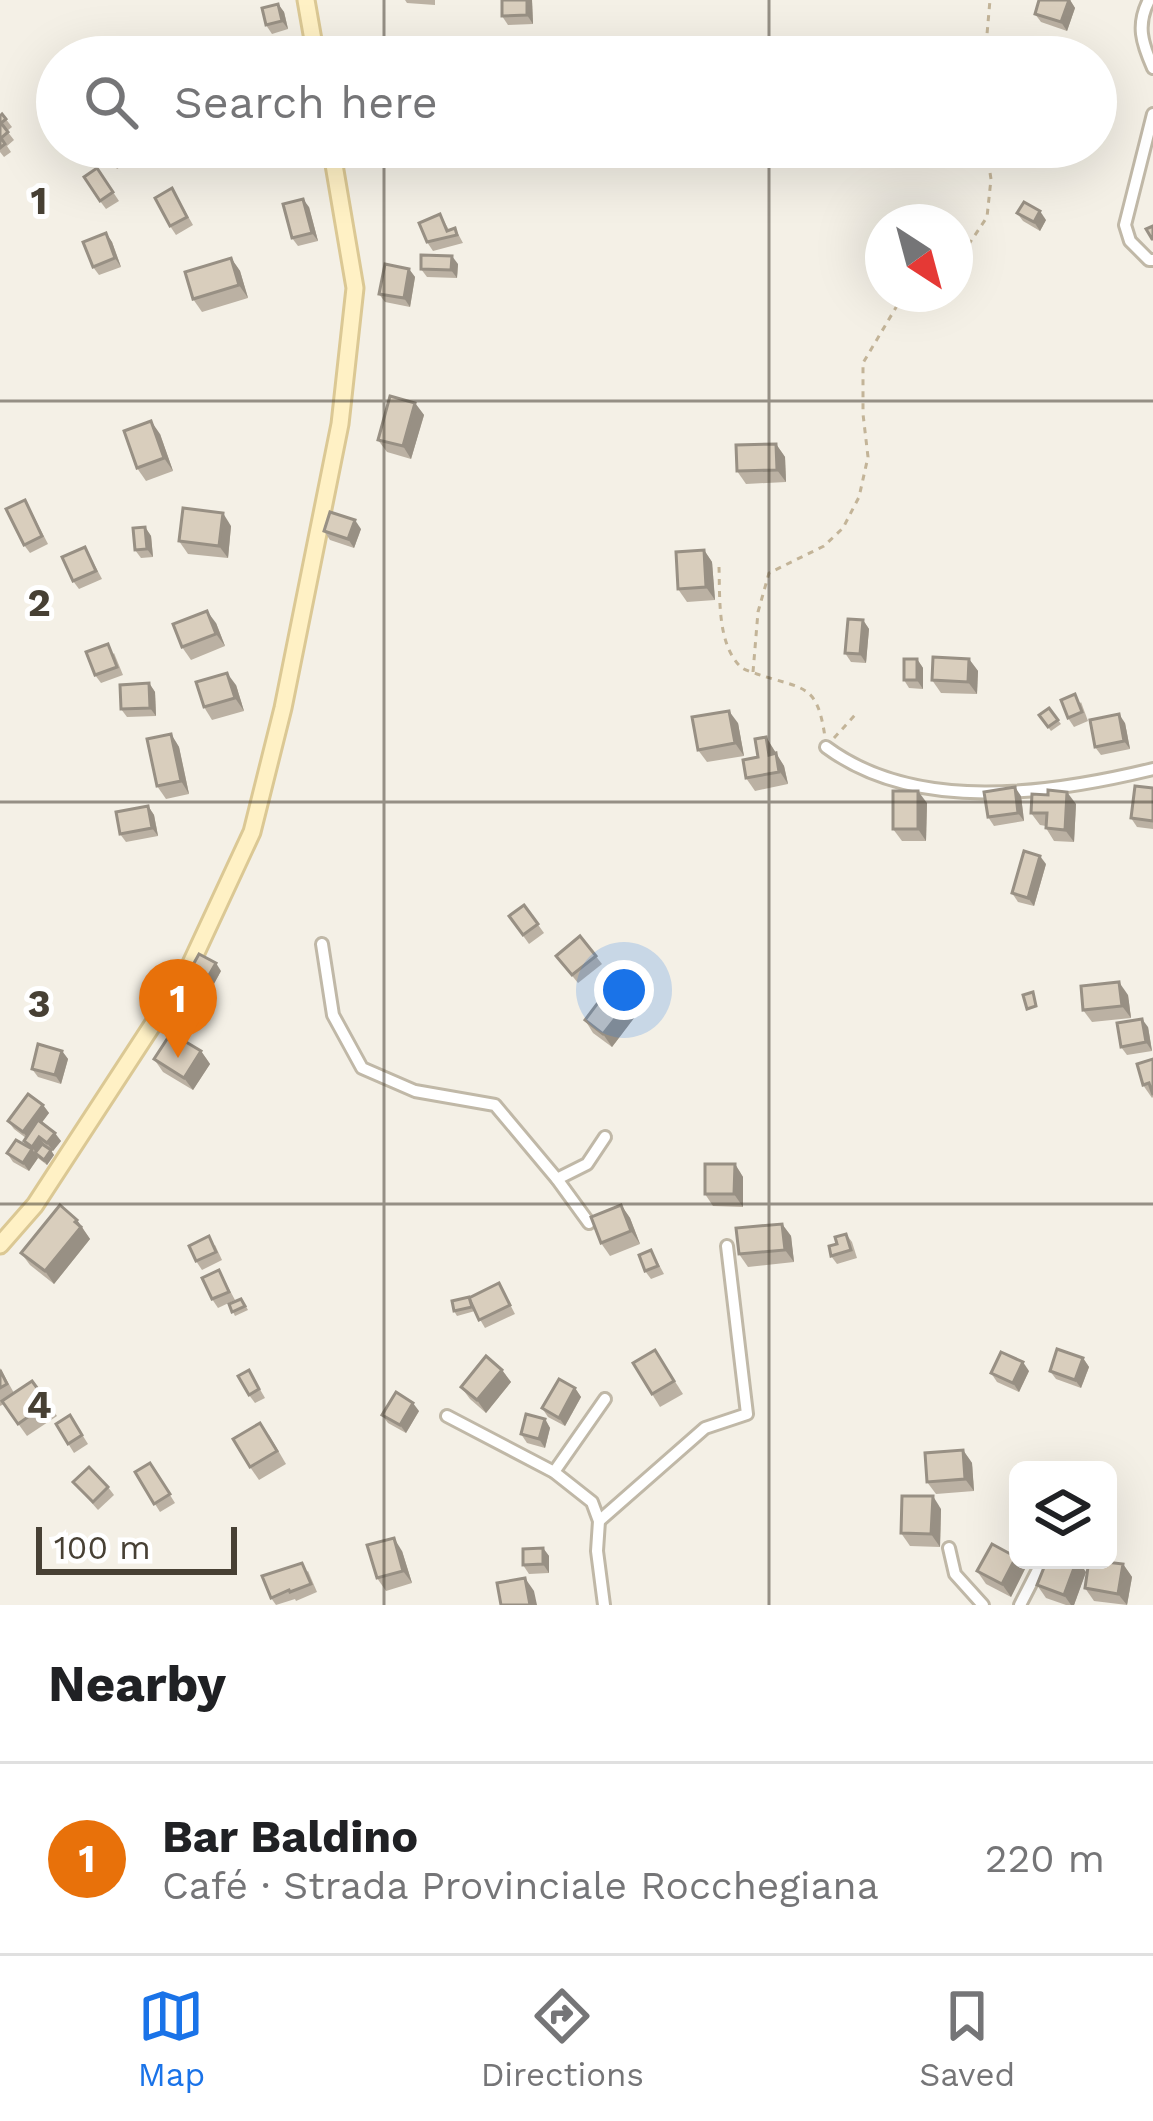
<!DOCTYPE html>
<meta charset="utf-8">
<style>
:root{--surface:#fff;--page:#f2f2f2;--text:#202124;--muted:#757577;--line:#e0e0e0;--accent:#1a73e8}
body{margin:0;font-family:"Work Sans",sans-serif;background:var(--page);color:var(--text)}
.controls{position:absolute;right:36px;bottom:36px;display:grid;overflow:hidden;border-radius:18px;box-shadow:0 12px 48px #0002}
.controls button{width:108px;height:108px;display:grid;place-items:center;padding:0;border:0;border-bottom:3px solid var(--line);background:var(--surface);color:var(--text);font:60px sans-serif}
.compass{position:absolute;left:865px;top:204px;width:108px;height:108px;border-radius:50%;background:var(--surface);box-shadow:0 12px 48px #0002;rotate:144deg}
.scale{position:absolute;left:36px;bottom:30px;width:201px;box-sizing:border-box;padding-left:12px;border:6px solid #474034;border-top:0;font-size:33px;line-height:42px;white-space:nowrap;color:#474034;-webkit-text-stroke:9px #fff;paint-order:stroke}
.you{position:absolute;left:624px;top:990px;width:42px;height:42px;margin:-30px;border:9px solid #fff;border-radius:50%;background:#1a73e8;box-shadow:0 0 0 18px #1a73e833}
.badge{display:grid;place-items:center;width:78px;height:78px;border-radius:50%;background:var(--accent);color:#fff;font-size:39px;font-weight:700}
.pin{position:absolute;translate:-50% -99px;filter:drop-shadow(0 3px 6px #0008)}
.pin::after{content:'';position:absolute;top:63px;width:42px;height:36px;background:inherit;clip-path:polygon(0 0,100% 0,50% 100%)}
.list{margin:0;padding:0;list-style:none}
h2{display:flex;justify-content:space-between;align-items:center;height:156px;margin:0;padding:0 48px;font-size:51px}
h2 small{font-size:39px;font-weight:400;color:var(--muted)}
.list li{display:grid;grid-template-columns:78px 1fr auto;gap:36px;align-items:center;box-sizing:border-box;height:192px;padding:0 48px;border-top:3px solid var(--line)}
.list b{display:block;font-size:45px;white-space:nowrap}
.list p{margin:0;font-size:39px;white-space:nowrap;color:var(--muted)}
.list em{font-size:39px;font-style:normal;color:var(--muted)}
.icon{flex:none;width:66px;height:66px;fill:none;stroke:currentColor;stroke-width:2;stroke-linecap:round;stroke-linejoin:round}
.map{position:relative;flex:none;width:1153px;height:1605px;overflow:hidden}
.search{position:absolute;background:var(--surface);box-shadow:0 12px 48px #0002;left:36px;right:36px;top:36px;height:132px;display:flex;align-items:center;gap:30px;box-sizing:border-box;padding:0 42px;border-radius:66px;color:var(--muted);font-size:45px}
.sheet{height:348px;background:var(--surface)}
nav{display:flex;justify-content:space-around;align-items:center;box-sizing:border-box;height:168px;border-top:3px solid var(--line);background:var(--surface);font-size:33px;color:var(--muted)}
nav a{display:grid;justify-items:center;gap:6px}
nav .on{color:var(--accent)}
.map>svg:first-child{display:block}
</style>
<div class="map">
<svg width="1153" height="1605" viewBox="0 0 1153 1605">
<rect width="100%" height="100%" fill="#f4f0e6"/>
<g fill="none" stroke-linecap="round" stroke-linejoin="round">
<defs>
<g id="minor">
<path d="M 1149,0 C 1136,25 1142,43 1153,68"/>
<path d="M 1153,114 L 1125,225 L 1130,241 L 1149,260 L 1153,260"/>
<path d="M 826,747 C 916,814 1050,794 1153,769"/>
<path d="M 322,944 L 333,1015 L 362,1068 L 415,1091 L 495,1105 L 557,1179 L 589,1223"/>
<path d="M 557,1179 L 587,1164 L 605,1137"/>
<path d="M 447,1416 L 554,1472 L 592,1502 L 599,1521 L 597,1551 L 604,1605"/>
<path d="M 554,1472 L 605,1399"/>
<path d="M 599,1521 L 705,1428 L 747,1414 L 727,1246"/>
<path d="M 949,1548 L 955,1574 L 983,1605"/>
<path d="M 1020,1605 L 1043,1560"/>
</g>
<g id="secondary">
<path d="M 306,0 L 316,57"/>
<path d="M 0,1245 L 35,1205 L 187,972 L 252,832 L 283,708 L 340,424 L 355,288 L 331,147"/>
</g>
</defs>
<!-- minor casing -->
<use href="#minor" stroke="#c0b8a7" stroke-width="16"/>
<!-- secondary casing -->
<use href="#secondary" stroke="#dbc894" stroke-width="21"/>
<!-- path -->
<g stroke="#c3b498" stroke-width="3" stroke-dasharray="6 6" stroke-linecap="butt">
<path d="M 985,57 L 990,0"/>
<path d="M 955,265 L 987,217 L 991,179 L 986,147"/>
<path d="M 719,567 C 720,597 717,645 741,667 C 744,670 752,672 757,674 C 805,690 817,683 825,737"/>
<path d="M 753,672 L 758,612 L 769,573 L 824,546 L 843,528 L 859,497 L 868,457 L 863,414 L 863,363 L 898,304 L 916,294"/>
<path d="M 834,738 L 855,715"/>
</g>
<!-- minor -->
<use href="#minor" stroke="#fff" stroke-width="10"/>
<!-- secondary -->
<use href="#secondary" stroke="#fff1c5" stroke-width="15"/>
</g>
<!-- wall -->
<g fill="#bbb1a3">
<path d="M 405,0 L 435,0 L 435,5 L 407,3 Z"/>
<path d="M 532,0 L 533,24 L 508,25 L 502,16 Z"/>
<path d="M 1070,0 L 1075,8 L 1067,31 L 1041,22 L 1035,14 Z"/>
<path d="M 278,4 L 284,12 L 288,29 L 272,34 L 266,25 Z"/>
<path d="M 2,114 L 12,127 L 7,131 L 14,140 L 7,146 L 11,152 L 4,157 L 0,152 L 0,116 Z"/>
<path d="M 428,147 L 454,147 L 433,154 Z"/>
<path d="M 117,149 L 126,163 L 117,169 L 107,155 Z"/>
<path d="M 97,168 L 119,201 L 106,209 L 100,201 Z"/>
<path d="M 172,188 L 193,225 L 176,235 L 170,226 Z"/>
<path d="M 309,207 L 318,241 L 298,246 L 292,238 Z"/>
<path d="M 1017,213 L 1046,220 L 1040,231 L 1023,221 Z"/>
<path d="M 440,214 L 449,230 L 455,228 L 463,243 L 433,251 L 427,242 Z"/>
<path d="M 106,233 L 112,242 L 121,267 L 99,275 L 93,267 Z"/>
<path d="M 231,258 L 240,271 L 248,298 L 202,312 L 193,299 Z"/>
<path d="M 458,264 L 457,278 L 427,277 L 421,269 Z"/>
<path d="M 409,269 L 415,277 L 410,307 L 385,302 L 379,294 Z"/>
<path d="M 415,403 L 424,415 L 411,459 L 387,452 L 378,440 Z"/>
<path d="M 160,434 L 173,471 L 146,481 L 137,468 Z"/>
<path d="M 776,444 L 785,457 L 786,482 L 746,484 L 737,471 Z"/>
<path d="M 30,509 L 48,544 L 30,553 L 24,545 Z"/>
<path d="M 231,526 L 228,558 L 188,554 L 179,541 Z"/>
<path d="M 145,527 L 151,536 L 153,557 L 141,558 L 135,550 Z"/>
<path d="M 361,529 L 354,548 L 330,540 L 324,531 Z"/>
<path d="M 85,547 L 102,579 L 79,589 L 73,581 Z"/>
<path d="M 704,550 L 712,562 L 715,600 L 687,602 L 678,589 Z"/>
<path d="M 863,620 L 869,629 L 866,663 L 851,662 L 845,653 Z"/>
<path d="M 216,623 L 225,646 L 191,660 L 182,647 Z"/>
<path d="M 114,653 L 123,675 L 101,683 L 95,675 Z"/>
<path d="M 917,659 L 923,668 L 923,689 L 909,688 L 904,680 Z"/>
<path d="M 969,659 L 978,671 L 977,694 L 941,693 L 932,680 Z"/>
<path d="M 149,683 L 155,692 L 156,716 L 127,717 L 121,709 Z"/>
<path d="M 236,685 L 244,711 L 212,720 L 204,707 Z"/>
<path d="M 1081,702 L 1088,721 L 1074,727 L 1068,718 Z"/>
<path d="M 1049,708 L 1061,724 L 1051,731 L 1039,715 Z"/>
<path d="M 738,723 L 744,756 L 707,762 L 698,750 Z"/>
<path d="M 1125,723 L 1130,749 L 1101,755 L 1095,747 Z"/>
<path d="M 171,734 L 179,747 L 189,794 L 166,799 L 157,786 Z"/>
<path d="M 766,737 L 784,766 L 788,784 L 755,791 L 746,778 Z"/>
<path d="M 1153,788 L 1153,829 L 1137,827 L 1131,818 Z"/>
<path d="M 1021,796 L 1024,821 L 994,826 L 988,817 Z"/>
<path d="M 927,803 L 926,841 L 902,841 L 893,829 Z"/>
<path d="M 1076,804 L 1074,842 L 1054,841 L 1046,828 L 1046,826 L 1040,825 L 1031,813 Z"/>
<path d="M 148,806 L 154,815 L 158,836 L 126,842 L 120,834 Z"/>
<path d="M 1046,864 L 1034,906 L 1018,902 L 1012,893 Z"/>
<path d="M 524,905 L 544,933 L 529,944 L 509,916 Z"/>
<path d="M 580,936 L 602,964 L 578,983 L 556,956 Z"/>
<path d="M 221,971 L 200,1009 L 184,1000 L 178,992 Z"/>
<path d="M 1128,995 L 1131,1018 L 1092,1022 L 1083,1010 Z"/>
<path d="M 634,1018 L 612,1047 L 593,1033 L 585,1020 Z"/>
<path d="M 1148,1027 L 1152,1051 L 1127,1055 L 1121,1047 Z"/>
<path d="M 62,1051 L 68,1059 L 61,1084 L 38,1077 L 32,1069 Z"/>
<path d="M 201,1051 L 210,1064 L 193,1090 L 163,1072 L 154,1059 Z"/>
<path d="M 1153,1059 L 1153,1097 L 1152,1098 L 1143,1085 Z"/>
<path d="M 43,1105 L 49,1113 L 41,1123 L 61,1141 L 53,1151 L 45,1145 L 54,1155 L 47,1165 L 38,1158 L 29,1171 L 13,1162 L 7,1153 L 28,1147 L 24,1141 L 26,1138 L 14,1129 L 8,1121 Z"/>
<path d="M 735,1164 L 743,1177 L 743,1207 L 713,1206 L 705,1194 Z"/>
<path d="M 621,1205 L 630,1218 L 640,1244 L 610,1256 L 601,1243 Z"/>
<path d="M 77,1220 L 90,1239 L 54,1284 L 30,1265 L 21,1253 Z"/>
<path d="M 782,1224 L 791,1236 L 794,1262 L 748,1267 L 739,1254 Z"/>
<path d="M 846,1234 L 852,1242 L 857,1258 L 837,1264 L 831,1256 L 837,1244 Z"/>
<path d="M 215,1245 L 222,1260 L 202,1270 L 196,1261 Z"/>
<path d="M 651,1250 L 664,1274 L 651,1279 L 645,1271 Z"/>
<path d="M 219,1270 L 235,1300 L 218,1308 L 212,1299 Z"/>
<path d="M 499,1283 L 515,1314 L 485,1328 L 475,1311 L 457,1316 L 454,1311 L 470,1298 Z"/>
<path d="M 244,1303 L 248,1310 L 235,1316 L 229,1304 Z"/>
<path d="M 655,1350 L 683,1394 L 660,1407 L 652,1394 Z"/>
<path d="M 1083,1358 L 1089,1367 L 1081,1388 L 1056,1379 L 1050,1371 Z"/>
<path d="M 0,1368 L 14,1393 L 32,1381 L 57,1416 L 27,1436 L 4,1404 L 0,1406 Z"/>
<path d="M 249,1370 L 265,1398 L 255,1403 L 249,1395 Z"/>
<path d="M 502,1370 L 511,1382 L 486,1413 L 470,1399 L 461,1387 Z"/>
<path d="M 1029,1371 L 1019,1392 L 997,1382 L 991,1373 Z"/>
<path d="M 575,1388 L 581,1397 L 565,1426 L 548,1417 L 542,1408 Z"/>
<path d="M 419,1411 L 406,1433 L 388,1423 L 382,1415 Z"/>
<path d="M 70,1415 L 88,1444 L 74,1453 L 56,1424 Z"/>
<path d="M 545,1419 L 550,1428 L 545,1448 L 527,1443 L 521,1434 Z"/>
<path d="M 269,1435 L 286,1464 L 259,1480 L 250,1467 Z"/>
<path d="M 963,1450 L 972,1463 L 974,1491 L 936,1494 L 927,1482 Z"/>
<path d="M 150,1463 L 175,1503 L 160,1512 L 135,1472 Z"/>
<path d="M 73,1482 L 108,1487 L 114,1495 L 98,1510 Z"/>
<path d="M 941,1509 L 940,1547 L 910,1546 L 901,1533 Z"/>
<path d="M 543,1548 L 549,1556 L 549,1573 L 529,1574 L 523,1565 Z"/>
<path d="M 402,1551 L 412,1583 L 386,1591 L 377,1578 Z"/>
<path d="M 1016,1557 L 1025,1569 L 1011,1597 L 986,1584 L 977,1571 Z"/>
<path d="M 1123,1564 L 1132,1577 L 1127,1605 L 1094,1601 L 1085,1588 Z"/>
<path d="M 308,1571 L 317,1592 L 296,1601 L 295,1599 L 276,1605 L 271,1598 Z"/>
<path d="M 1086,1572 L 1074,1605 L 1066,1605 L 1046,1598 L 1037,1585 Z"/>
</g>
<!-- shaded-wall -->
<g fill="#989084">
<path d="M 527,0 L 532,0 L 533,24 L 527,15 Z"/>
<path d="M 1070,0 L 1075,8 L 1067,31 L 1061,22 Z"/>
<path d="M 278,4 L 284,12 L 288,29 L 282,21 Z"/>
<path d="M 303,199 L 309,207 L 318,241 L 312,233 Z"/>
<path d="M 1040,211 L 1046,220 L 1040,231 L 1034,222 Z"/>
<path d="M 106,233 L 112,242 L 121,267 L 115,258 Z"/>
<path d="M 452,256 L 458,264 L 457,278 L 451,270 Z"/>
<path d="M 231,258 L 240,271 L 248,298 L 239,285 Z"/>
<path d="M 409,269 L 415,277 L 410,307 L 404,298 Z"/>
<path d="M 415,403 L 424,415 L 411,459 L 403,446 Z"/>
<path d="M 151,421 L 160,434 L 173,471 L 164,458 Z"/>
<path d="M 776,444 L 785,457 L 786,482 L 777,470 Z"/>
<path d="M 223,513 L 231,526 L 228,558 L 219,546 Z"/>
<path d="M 355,520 L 361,529 L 354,548 L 348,539 Z"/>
<path d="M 145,527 L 151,536 L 153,557 L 147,549 Z"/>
<path d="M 704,550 L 712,562 L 715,600 L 706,587 Z"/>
<path d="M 207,611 L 216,623 L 225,646 L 216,634 Z"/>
<path d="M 863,620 L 869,629 L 866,663 L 860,654 Z"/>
<path d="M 917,659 L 923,668 L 923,689 L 917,680 Z"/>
<path d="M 969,659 L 978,671 L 977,694 L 968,682 Z"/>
<path d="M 227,673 L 236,685 L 244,711 L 235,698 Z"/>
<path d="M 149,683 L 155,692 L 156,716 L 150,708 Z"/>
<path d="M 729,711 L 738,723 L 744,756 L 735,743 Z"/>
<path d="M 1119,714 L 1125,723 L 1130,749 L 1124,741 Z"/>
<path d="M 171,734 L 179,747 L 189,794 L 181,781 Z"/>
<path d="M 766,737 L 784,766 L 788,784 L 769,755 Z"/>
<path d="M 1015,787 L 1021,796 L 1024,821 L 1018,813 Z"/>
<path d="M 918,791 L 927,803 L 926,841 L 918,829 Z"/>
<path d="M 1067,792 L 1076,804 L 1074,842 L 1065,830 Z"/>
<path d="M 148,806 L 154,815 L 158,836 L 152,828 Z"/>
<path d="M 1040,856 L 1046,864 L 1034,906 L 1028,898 Z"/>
<path d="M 216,963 L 221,971 L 200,1009 L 194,1001 Z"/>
<path d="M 1119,982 L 1128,995 L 1131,1018 L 1122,1006 Z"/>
<path d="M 625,1006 L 634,1018 L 612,1047 L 603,1034 Z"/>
<path d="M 1142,1019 L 1148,1027 L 1152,1051 L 1146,1042 Z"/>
<path d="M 62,1051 L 68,1059 L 61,1084 L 55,1075 Z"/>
<path d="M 201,1051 L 210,1064 L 193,1090 L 184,1078 Z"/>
<path d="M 43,1105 L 49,1113 L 29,1140 L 23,1132 Z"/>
<path d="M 55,1133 L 61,1141 L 53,1151 L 47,1143 Z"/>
<path d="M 39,1137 L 45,1145 L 38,1156 L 32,1147 Z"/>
<path d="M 32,1149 L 38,1158 L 29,1171 L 23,1163 Z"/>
<path d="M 51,1150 L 54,1155 L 47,1165 L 44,1160 Z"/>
<path d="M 735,1164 L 743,1177 L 743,1207 L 734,1194 Z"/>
<path d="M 621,1205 L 630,1218 L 640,1244 L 631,1231 Z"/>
<path d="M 77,1220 L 90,1239 L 54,1284 L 45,1271 Z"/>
<path d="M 782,1224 L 791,1236 L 794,1262 L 785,1250 Z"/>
<path d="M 1083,1358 L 1089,1367 L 1081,1388 L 1075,1380 Z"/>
<path d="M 1023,1362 L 1029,1371 L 1019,1392 L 1013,1383 Z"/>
<path d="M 502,1370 L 511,1382 L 486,1413 L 477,1400 Z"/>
<path d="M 575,1388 L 581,1397 L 565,1426 L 559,1418 Z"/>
<path d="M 413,1403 L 419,1411 L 406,1433 L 400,1425 Z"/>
<path d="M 545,1419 L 550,1428 L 545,1448 L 539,1439 Z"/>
<path d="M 963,1450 L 972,1463 L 974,1491 L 965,1479 Z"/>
<path d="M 933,1496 L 941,1509 L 940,1547 L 931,1534 Z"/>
<path d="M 394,1538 L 402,1551 L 412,1583 L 403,1571 Z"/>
<path d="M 543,1548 L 549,1556 L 549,1573 L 543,1564 Z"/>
<path d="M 1016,1557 L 1025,1569 L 1011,1597 L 1002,1584 Z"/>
<path d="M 1078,1560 L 1086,1572 L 1074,1605 L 1071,1605 L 1064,1595 Z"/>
<path d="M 1123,1564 L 1132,1577 L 1127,1605 L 1118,1594 Z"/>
<path d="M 525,1578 L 534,1591 L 537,1605 L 530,1605 Z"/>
</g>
<!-- building -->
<g fill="#d9cebd" stroke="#989084" stroke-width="3">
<path d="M 502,0 L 527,0 L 527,15 L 502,16 Z"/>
<path d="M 1039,0 L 1069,0 L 1061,22 L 1035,14 Z"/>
<path d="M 278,4 L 282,21 L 266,25 L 262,8 Z"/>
<path d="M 2,114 L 6,119 L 1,123 L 8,132 L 1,138 L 5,144 L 0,148 L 0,116 Z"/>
<path d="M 117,149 L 123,158 L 114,165 L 107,155 Z"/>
<path d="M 97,168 L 113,192 L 100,201 L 84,177 Z"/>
<path d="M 172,188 L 187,217 L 170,226 L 155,198 Z"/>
<path d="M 303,199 L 312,233 L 292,238 L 283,204 Z"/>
<path d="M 1024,202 L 1040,211 L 1034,222 L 1017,213 Z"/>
<path d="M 440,214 L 447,231 L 455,228 L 457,235 L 427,242 L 419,223 Z"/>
<path d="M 1153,226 L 1153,239 L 1152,239 L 1146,229 Z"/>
<path d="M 106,233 L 115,258 L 93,267 L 83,242 Z"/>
<path d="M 421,255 L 452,256 L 451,270 L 421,269 Z"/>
<path d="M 231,258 L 239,285 L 193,299 L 185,272 Z"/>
<path d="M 385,264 L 409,269 L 404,298 L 379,294 Z"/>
<path d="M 390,396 L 415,403 L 403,446 L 378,440 Z"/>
<path d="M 151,421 L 164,458 L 137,468 L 124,431 Z"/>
<path d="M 776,444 L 777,470 L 737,471 L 736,445 Z"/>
<path d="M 25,500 L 42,536 L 24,545 L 6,509 Z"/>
<path d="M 183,508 L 223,513 L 219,546 L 179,541 Z"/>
<path d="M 330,512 L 355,520 L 348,539 L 324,531 Z"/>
<path d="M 145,527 L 147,549 L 135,550 L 133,528 Z"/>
<path d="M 85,547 L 96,571 L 73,581 L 62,557 Z"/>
<path d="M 704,550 L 706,587 L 678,589 L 676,552 Z"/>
<path d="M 207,611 L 216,634 L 182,647 L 173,624 Z"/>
<path d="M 848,619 L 863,620 L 860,654 L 845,653 Z"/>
<path d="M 108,644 L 117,667 L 95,675 L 86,652 Z"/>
<path d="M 933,657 L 969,659 L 968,682 L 932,680 Z"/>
<rect x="904" y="659" width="13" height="21"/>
<path d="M 227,673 L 235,698 L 204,707 L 196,682 Z"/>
<path d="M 149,683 L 150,708 L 121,709 L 120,685 Z"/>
<path d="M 1075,694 L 1082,712 L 1068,718 L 1061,700 Z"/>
<path d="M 1049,708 L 1058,720 L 1048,727 L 1039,715 Z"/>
<path d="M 729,711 L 735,743 L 698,750 L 692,717 Z"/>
<path d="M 1119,714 L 1124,741 L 1095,747 L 1090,720 Z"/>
<path d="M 171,734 L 181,781 L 157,786 L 147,739 Z"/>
<path d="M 766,737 L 769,755 L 776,753 L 779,772 L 746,778 L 743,760 L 758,757 L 755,739 Z"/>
<path d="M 1135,786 L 1153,788 L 1153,821 L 1131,818 Z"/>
<path d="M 1015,787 L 1018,813 L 988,817 L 984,792 Z"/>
<path d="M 1048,790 L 1067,792 L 1065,830 L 1046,828 L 1047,813 L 1031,813 L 1032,794 L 1048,795 Z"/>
<rect x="893" y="791" width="25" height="38"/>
<path d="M 148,806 L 152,828 L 120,834 L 116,812 Z"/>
<path d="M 1024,851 L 1040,856 L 1028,898 L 1012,893 Z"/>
<path d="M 524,905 L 538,924 L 523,935 L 509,916 Z"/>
<path d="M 580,936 L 596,956 L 572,975 L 556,956 Z"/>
<path d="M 199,954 L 216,963 L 194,1001 L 178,992 Z"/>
<path d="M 1119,982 L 1122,1006 L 1083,1010 L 1081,986 Z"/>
<path d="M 606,992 L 625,1006 L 603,1034 L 585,1020 Z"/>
<path d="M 1033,992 L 1036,1006 L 1027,1009 L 1023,995 Z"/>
<path d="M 1142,1019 L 1146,1042 L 1121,1047 L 1117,1023 Z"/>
<path d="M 171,1033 L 201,1051 L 184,1078 L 154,1059 Z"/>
<path d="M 38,1044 L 62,1051 L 55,1075 L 32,1069 Z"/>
<path d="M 1153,1059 L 1153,1095 L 1149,1083 L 1143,1085 L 1137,1064 Z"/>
<path d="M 28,1094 L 43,1105 L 23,1132 L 8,1121 Z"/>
<path d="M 38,1120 L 55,1133 L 47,1143 L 39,1137 L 32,1147 L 24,1141 Z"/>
<path d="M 16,1140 L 32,1149 L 23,1163 L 7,1153 Z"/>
<path d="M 42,1144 L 51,1150 L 44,1160 L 35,1153 Z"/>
<path d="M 705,1164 L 735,1164 L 734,1194 L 705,1194 Z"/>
<path d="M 60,1205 L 77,1220 L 75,1222 L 81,1227 L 45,1271 L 21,1253 Z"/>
<path d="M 621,1205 L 631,1231 L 601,1243 L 591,1217 Z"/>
<path d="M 782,1224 L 785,1250 L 739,1254 L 736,1228 Z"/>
<path d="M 846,1234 L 851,1250 L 831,1256 L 829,1246 L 837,1244 L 835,1237 Z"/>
<path d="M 209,1236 L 216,1252 L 196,1261 L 189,1246 Z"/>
<path d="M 651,1250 L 658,1266 L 645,1271 L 639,1255 Z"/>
<path d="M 219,1270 L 229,1292 L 212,1299 L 202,1278 Z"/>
<path d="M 499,1283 L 510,1305 L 479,1320 L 469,1298 Z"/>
<path d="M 469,1297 L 472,1307 L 454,1311 L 452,1301 Z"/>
<path d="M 241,1299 L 245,1306 L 232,1312 L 229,1304 Z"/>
<path d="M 1057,1349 L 1083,1358 L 1075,1380 L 1050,1371 Z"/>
<path d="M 655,1350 L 674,1381 L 652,1394 L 633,1363 Z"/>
<path d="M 1001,1352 L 1023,1362 L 1013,1383 L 991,1373 Z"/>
<path d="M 486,1356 L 502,1370 L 477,1400 L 461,1387 Z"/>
<path d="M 0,1370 L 7,1384 L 0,1388 Z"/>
<path d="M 249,1370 L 259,1389 L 249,1395 L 238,1376 Z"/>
<path d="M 559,1379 L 575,1388 L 559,1418 L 542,1408 Z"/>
<path d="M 32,1381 L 48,1403 L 18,1424 L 2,1401 Z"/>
<path d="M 396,1392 L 413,1403 L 400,1425 L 382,1415 Z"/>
<path d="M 526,1414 L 545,1419 L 539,1439 L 521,1434 Z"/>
<path d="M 70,1415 L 82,1435 L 68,1444 L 56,1424 Z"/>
<path d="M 260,1423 L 277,1451 L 250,1467 L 233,1439 Z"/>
<path d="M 963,1450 L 965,1479 L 927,1482 L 925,1453 Z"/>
<path d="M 150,1463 L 170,1494 L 154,1504 L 135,1472 Z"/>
<path d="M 89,1467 L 108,1487 L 93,1502 L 73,1482 Z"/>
<path d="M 902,1496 L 933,1496 L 931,1534 L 901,1533 Z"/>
<path d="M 394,1538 L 403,1571 L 377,1578 L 367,1545 Z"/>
<path d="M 992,1544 L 1016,1557 L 1002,1584 L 977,1571 Z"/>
<path d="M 543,1548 L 543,1564 L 523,1565 L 523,1549 Z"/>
<path d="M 1047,1560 L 1077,1560 L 1064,1595 L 1037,1585 Z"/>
<path d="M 1089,1560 L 1123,1564 L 1118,1594 L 1085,1588 Z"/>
<path d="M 302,1563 L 311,1584 L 290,1592 L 289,1590 L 271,1598 L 262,1576 Z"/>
<path d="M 525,1578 L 530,1605 L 501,1605 L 497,1583 Z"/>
</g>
<!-- grid -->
<path fill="none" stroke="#474034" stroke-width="3" stroke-opacity="0.55" d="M 384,0 L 384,57M 769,0 L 769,57M 384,147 L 384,1605M 769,147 L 769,1605M 0,401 L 1153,401M 0,802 L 1153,802M 0,1204 L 1153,1204"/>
<g font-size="39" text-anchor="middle" font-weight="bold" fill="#474034" stroke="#fff" stroke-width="10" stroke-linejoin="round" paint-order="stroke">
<text x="39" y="214">1</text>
<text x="39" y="616">2</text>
<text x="39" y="1017">3</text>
<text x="39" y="1418">4</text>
</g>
</svg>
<div class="controls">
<button><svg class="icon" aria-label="layers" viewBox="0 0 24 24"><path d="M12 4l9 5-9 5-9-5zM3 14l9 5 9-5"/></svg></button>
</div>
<svg class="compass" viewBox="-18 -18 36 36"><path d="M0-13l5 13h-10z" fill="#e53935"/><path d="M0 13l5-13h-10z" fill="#757577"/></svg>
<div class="scale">100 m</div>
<div class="you"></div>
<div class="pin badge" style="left:178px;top:1058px;background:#e8710a">1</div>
<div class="search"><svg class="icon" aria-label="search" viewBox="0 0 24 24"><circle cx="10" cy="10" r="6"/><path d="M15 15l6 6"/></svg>Search here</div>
</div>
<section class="sheet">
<h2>Nearby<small></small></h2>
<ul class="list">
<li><span class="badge" style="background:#e8710a">1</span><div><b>Bar Baldino</b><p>Café · Strada Provinciale Rocchegiana</p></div><em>220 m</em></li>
</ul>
</section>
<nav>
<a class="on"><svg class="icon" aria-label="map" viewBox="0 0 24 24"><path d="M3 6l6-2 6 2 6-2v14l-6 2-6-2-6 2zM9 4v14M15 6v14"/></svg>Map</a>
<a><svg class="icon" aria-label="directions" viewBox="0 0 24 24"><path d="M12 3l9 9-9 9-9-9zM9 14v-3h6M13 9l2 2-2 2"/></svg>Directions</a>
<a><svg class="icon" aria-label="saved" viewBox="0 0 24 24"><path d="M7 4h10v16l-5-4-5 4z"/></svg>Saved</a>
</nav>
